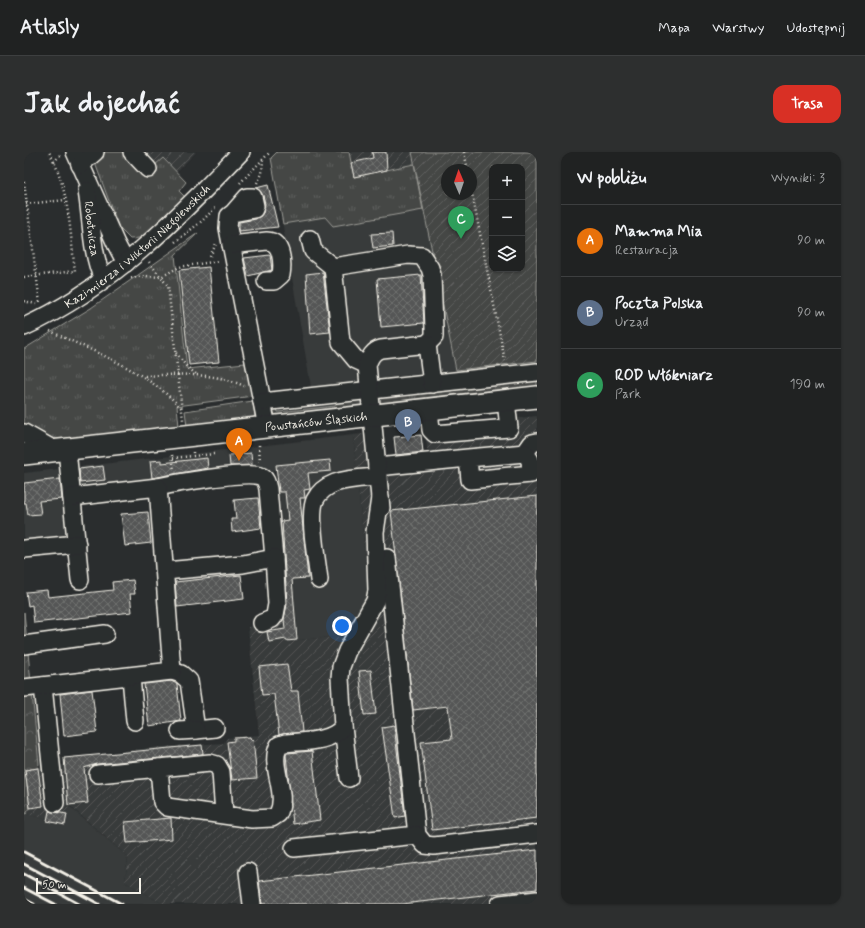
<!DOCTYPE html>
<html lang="pl">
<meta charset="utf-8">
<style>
:root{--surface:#202222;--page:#2d2f2f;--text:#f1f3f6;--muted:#a2a4a5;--line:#3d3f40;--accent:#d93025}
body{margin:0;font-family:Mynerve,sans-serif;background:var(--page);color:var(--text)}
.controls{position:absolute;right:12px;top:12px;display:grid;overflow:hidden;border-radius:8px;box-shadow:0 1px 3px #0004}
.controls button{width:36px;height:36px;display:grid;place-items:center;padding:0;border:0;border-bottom:1px solid var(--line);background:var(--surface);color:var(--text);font:20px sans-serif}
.compass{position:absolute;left:417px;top:12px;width:36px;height:36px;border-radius:50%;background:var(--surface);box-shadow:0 1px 3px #0004;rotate:358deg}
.scale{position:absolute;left:12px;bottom:10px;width:105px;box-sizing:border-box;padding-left:4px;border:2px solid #f4f1e8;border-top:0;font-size:11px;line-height:14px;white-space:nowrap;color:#f4f1e8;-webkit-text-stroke:3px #2a2d2e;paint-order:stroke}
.you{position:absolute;left:318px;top:474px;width:14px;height:14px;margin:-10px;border:3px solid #fff;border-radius:50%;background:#1a73e8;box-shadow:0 0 0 6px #1a73e833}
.badge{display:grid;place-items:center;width:26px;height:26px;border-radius:50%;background:var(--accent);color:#fff;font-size:13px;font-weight:700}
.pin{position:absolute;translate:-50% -33px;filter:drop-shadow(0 1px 2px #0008)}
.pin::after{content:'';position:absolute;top:21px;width:14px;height:12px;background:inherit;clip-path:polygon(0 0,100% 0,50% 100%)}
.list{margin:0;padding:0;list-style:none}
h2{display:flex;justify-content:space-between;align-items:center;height:52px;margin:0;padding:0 16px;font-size:17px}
h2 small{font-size:13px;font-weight:400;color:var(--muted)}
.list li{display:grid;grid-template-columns:26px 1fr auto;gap:12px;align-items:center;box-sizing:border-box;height:72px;padding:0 16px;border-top:1px solid var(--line)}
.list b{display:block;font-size:15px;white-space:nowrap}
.list p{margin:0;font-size:13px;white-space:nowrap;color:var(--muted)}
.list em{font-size:13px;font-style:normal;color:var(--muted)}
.icon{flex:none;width:22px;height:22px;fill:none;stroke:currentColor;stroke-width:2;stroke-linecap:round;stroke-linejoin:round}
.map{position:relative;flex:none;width:513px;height:752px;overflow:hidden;border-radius:12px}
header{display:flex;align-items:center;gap:24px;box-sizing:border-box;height:56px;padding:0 20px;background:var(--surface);border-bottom:1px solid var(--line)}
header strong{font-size:19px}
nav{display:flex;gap:22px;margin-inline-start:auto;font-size:14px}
.intro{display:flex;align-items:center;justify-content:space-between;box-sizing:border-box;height:96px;padding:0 24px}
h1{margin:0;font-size:28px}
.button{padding:10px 18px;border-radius:12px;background:var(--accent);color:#fff;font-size:14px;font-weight:700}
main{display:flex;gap:24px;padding:0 24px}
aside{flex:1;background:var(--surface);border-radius:12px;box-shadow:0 1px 3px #0004}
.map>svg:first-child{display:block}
</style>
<header>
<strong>Atlasly</strong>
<nav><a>Mapa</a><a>Warstwy</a><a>Udostępnij</a></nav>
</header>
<div class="intro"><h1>Jak dojechać</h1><a class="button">Trasa</a></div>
<main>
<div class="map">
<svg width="513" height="752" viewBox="0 0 513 752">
<defs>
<pattern id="industrial-furrows" width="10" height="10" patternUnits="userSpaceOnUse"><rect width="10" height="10" fill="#373a3a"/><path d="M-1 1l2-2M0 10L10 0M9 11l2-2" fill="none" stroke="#555756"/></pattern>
<pattern id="grass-tufts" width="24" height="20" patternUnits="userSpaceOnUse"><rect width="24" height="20" fill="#444645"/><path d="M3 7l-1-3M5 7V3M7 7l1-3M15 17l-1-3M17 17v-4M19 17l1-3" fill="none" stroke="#606160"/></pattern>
<pattern id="forest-crowns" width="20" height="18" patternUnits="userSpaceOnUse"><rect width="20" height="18" fill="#444645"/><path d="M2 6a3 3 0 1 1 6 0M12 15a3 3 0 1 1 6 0" fill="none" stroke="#606160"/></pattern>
<pattern id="garden-furrows" width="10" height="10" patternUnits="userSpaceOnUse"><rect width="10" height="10" fill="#444645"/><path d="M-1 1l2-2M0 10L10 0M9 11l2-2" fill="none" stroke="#606160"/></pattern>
<pattern id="building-cross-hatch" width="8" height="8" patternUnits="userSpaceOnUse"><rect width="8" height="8" fill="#555756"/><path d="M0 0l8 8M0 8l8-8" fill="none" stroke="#6e706e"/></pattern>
</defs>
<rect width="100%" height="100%" fill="#2a2d2e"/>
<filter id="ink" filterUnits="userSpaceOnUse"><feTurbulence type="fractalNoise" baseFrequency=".025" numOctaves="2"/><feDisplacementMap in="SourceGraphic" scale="8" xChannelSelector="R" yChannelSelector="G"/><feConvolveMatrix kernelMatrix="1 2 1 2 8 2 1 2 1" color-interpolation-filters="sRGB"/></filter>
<g filter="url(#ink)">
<!-- built -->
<g fill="#373a3a">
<path d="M 253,0 L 325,0 L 330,25 L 390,12 L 432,218 L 287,235 L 247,6 Z"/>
<path d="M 329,283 L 345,445 L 323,484 L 274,488 L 265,390 L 260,390 L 252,318 L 44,339 L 48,383 L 0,387 L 0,321 Z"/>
<path d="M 44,653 L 104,705 L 101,730 L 139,752 L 0,752 L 0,661 L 41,673 Z"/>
</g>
<!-- industrial -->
<g fill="url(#industrial-furrows)">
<path d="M 103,0 L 172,0 L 152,20 L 139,6 L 122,21 Z"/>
<path d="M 325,0 L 388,0 L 390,12 L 330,25 Z"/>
<path d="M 513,264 L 513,752 L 139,752 L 101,730 L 104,705 L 45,653 L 41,673 L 2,662 L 6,656 L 1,618 L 40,613 L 40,606 L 135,595 L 200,591 L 203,586 L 235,583 L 224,475 L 257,472 L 251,391 L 265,390 L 274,488 L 323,484 L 345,445 L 329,283 L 357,280 L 360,320 L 405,315 L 401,276 Z"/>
</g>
<!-- grass -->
<g fill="url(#grass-tufts)" stroke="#9c9c96">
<path d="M 65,0 L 103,0 L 122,21 L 139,6 L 162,30 L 155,39 L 162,46 C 146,62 130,87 106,87 L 95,76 L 71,11 Z"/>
<path d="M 253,0 L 325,0 L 330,25 L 390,12 L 399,58 L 309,74 L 301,65 L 259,72 L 247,6 Z"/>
<path d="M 174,81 L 151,103 L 163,217 L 221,211 L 229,244 L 153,254 L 155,275 L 41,288 L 26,286 L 0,275 L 0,197 L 67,156 Z"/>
<path d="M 513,228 L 513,237 L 354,255 L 353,245 Z"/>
<path d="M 339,248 L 340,254 L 272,264 L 251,263 L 249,257 L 253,256 L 254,260 L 311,254 L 313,250 Z"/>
<path d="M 229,249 L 231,264 L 228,266 L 163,274 L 161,259 Z"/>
</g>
<!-- forest -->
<path fill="url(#forest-crowns)" stroke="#9c9c96" d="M 0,460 L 15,612 L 14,616 L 1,618 L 6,656 L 2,662 L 0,661 Z"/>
<!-- garden -->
<path fill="url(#garden-furrows)" stroke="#9c9c96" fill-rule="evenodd" d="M 388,0 L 513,0 L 513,209 L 432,218 ZM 468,15 L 498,15 L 498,117 L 468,117 ZM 423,18 L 447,18 L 447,42 L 423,42 Z"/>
<!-- building -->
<g fill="url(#building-cross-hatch)" stroke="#f4f1e8">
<path d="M 348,0 L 362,0 L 363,18 L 330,25 L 327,11 L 349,6 Z"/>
<path d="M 244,33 L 254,75 L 215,79 L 215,70 L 232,67 L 239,61 L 241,52 L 239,43 L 232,36 Z"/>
<path d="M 368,81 L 369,94 L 349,96 L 347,82 Z"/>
<path d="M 246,103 L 248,118 L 224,124 L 220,106 Z"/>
<path d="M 185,115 L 195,210 L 165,213 L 155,118 Z"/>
<path d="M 299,120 L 306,180 L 286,182 L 282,122 Z"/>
<path d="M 397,123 L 400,171 L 357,175 L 353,127 Z"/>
<path d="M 397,283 L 399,300 L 372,303 L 370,285 Z"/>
<path d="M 227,301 L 228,313 L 206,314 L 205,303 Z"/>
<path d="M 183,306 L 184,316 L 128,326 L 126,309 L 138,308 L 138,311 Z"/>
<path d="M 306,308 L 307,319 L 284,321 L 286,337 L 280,338 L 281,346 L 276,346 L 284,426 L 268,427 L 273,488 L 262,489 L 262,487 L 245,490 L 243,480 L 261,477 L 260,467 L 263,452 L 258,369 L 264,368 L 261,340 L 255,340 L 252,313 Z"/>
<path d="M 79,314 L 81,328 L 56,331 L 55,317 Z"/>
<path d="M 36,327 L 38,347 L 15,349 L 17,362 L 4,363 L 2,351 L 0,351 L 0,331 Z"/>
<path d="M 513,344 L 513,666 L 408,678 L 397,590 L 428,587 L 424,554 L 389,558 L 367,359 Z"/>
<path d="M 234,346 L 237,376 L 208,380 L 207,367 L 212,367 L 210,348 Z"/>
<path d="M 124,360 L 127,391 L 101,394 L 97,362 Z"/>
<path d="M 217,423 L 220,447 L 153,455 L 151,430 Z"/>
<path d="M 109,428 L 111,442 L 106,442 L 108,460 L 10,471 L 8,453 L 4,454 L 2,440 L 23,438 L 24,445 L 89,438 L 88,430 Z"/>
<path d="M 263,512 L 267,539 L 274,539 L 278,580 L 255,583 L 250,542 L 238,543 L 235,515 Z"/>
<path d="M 347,518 L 352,562 L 340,563 L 335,519 Z"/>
<path d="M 147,529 L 153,532 L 157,569 L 125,574 L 120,532 Z"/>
<path d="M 68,538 L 73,580 L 40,584 L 36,542 Z"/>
<path d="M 370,573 L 381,664 L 371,666 L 358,575 Z"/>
<path d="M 226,585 L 227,588 L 229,587 L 233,626 L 208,628 L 203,590 L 210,589 L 210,586 Z"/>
<path d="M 178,593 L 179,602 L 73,612 L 60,616 L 64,651 L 44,653 L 40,606 Z"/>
<path d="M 288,599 L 296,668 L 269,672 L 262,603 L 263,601 Z"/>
<path d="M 14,616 L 19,654 L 6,656 L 1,618 Z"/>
<path d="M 25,659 L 43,662 L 41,673 L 23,669 Z"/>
<path d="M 147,666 L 148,687 L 103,691 L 101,670 Z"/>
<path d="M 513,698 L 513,737 L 378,752 L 238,752 L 235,729 Z"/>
</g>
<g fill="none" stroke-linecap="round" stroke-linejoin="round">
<defs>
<g id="minor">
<path d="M 51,0 L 92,92 L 102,111"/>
<path d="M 108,0 L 124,17"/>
<path d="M 56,13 L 71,0"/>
<path id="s1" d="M 63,39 C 68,69 67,100 79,127"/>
<path d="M 209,61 L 223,45 L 229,45 L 231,54 L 230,57 L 209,61 L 205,64 L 204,76 L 243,275"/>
<path d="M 286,87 L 289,99 L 309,115"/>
<path d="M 207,93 L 243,89 C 258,89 259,111 257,123 L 250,129 L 242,129"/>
<path id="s2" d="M 0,175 C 86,136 153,67 217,0"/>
<path d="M 343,213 L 332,208 L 317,190 L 309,115 L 384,103 L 398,104 L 406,116 L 408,123 L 410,177 L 410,185 L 403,192"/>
<path d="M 238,250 L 513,220"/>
<path d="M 405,257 L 407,278 L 411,282 L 485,276 L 482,249"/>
<path d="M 0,281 L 32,299"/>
<path d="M 43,298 L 56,428"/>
<path d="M 501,301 L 508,291 L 513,290"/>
<path d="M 353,315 L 444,306 L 446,328 L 507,322 L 506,308 L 501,301 L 444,306"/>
<path d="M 354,325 L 357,356"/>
<path d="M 134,335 C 152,331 222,319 236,324 C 242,326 243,332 244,337 L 250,406 L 219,412 L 141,419"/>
<path d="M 0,397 L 53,392"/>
<path d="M 363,406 L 393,683 L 401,693 L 410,694 L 513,682"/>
<path d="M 295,428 C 293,409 284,364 291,348 C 295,340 303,334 311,331 C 325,326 340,326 354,325 L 343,213 C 346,205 349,199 357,197 L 403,192 L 408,232"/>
<path d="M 238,471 L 248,467 L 251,463 L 253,452 L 250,406"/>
<path d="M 0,493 L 81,482"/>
<path d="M 148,519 L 157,522 L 165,529 L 172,578 L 191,576"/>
<path d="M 107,525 L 111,569"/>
<path d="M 19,534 L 31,651"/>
<path d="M 0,536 L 148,519 L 134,335 L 48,345"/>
<path d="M 319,575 L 325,626"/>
<path d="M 156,579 L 172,578"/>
<path d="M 74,622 L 135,616"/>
<path d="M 200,662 L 197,620 L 193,613 L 186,611 L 135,616 L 138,650 L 143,655 L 228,667 L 248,666 L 254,662 C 265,641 244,613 255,593 L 261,591 C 280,589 306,591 319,575 L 316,526 L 317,515 L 323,499 L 351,449 L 353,439 L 351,380 L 356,346"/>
<path d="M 270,696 L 393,683"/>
<path d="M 224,720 L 228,752"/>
<path d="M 476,752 L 513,748"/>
</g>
<g id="major">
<path id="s3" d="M 0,302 L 513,245"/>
</g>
</defs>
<!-- minor casing -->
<use href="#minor" stroke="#f4f1e8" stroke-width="20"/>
<!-- major casing -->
<use href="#major" stroke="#f4f1e8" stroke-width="24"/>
<!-- path -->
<g stroke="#f4f1e8" stroke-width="2.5" stroke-dasharray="1 3" stroke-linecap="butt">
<path d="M 440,0 L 444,18"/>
<path d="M 30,10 L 36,3"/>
<path d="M 0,30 L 16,151"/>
<path d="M 216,31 L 246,0"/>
<path d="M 233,31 L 238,22 L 239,8"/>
<path d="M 447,36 L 481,209"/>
<path d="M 2,52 L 41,48"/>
<path d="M 151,90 L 178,69 L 191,56"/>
<path d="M 186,104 L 192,92"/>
<path d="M 125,110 L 144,134 L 159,268"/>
<path d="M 0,125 L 51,119 C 46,80 45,35 25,0"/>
<path d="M 107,126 L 121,124 L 137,125 L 155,115 L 195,109"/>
<path d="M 0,149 L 12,152"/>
<path d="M 26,179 C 72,201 122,218 157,256"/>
<path d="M 152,201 L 163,215 L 172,222"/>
<path d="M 121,224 C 153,222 190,220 220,234"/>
<path d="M 235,293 L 236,310"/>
<path d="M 169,300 L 169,304 L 190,302"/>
<path d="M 148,303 L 150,318"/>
<path d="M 149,306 L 169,304"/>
</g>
<!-- minor -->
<use href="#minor" stroke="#2a2d2e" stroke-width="17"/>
<!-- major -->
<use href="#major" stroke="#2a2d2e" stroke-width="21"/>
<!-- rail -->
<g stroke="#f4f1e8" stroke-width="3">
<path d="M 0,700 L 98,752"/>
<path d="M 0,712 L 75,752"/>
<path d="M 0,722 L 55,752"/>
<path d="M 0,736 L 31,752"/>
<path d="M 0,747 L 10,752"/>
</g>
</g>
</g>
<g text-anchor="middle" stroke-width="3.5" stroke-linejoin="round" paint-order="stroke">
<!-- street labels -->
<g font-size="12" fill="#f4f1e8" stroke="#2a2d2e">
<text dy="4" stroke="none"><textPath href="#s1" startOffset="38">Robotnicza</textPath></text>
<text dy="4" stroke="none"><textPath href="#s2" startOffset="140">Kazimierza i Wiktorii Niegolewskich</textPath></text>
<text dy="4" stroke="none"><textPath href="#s3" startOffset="294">Powstańców Śląskich</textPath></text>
</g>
</g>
</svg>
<div class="controls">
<button>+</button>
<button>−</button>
<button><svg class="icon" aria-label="layers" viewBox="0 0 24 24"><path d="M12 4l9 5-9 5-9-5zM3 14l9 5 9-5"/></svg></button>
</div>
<svg class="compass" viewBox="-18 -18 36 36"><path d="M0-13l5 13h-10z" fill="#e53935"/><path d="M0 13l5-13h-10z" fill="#a2a4a5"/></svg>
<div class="scale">50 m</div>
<div class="you"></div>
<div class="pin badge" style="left:215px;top:309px;background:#e8710a">A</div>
<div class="pin badge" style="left:384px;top:290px;background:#5c6f8a">B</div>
<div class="pin badge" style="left:437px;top:87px;background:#2e9e5b">C</div>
</div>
<aside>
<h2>W pobliżu<small>Wyniki: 3</small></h2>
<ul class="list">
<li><span class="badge" style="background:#e8710a">A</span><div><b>Mamma Mia</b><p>Restauracja</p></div><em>90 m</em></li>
<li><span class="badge" style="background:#5c6f8a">B</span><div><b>Poczta Polska</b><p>Urząd</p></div><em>90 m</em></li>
<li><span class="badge" style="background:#2e9e5b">C</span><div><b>ROD Włókniarz</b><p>Park</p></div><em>190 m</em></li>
</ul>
</aside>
</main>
